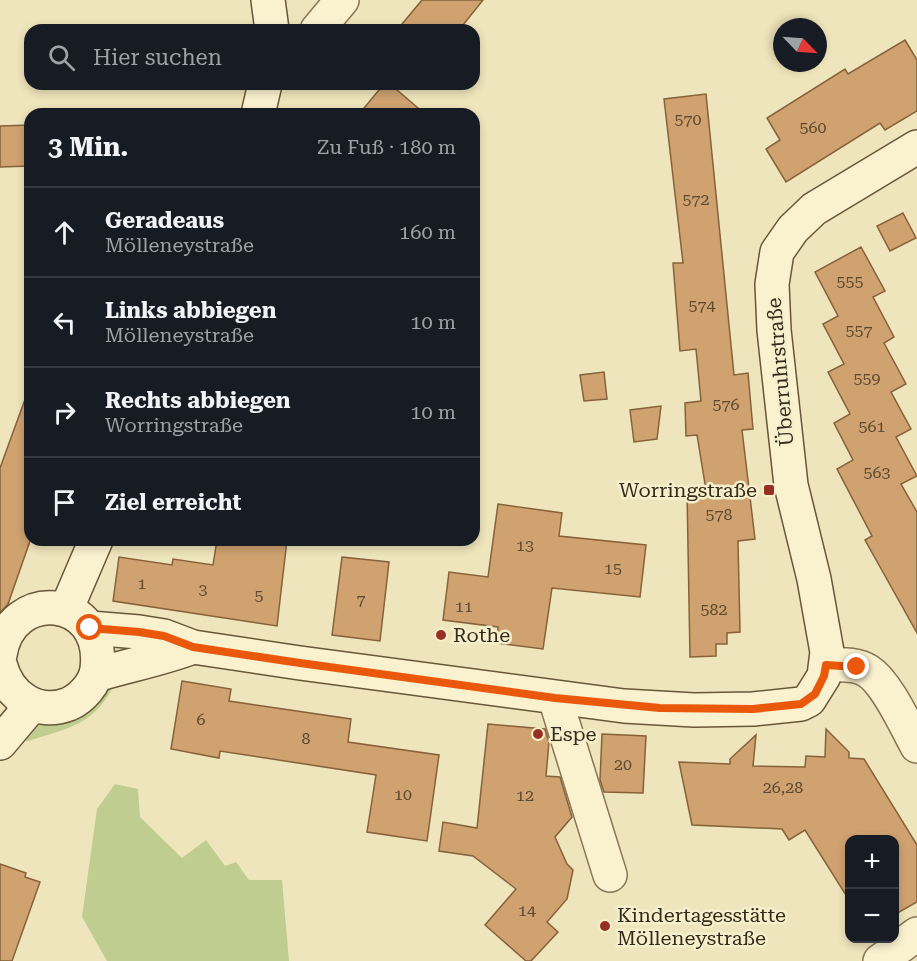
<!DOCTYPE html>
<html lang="de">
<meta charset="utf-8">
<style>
:root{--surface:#171b24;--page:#242831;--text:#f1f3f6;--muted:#9ea1a6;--line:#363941}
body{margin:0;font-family:"Roboto Serif",serif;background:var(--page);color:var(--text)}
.controls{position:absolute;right:18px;bottom:18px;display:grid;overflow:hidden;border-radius:12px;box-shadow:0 3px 9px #0003}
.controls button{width:54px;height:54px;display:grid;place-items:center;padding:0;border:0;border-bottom:2px solid var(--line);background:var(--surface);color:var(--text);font:30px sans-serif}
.compass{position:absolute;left:773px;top:18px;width:54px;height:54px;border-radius:50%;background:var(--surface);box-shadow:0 3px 9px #0003;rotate:115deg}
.stop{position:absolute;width:18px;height:18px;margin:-14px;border:4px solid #ea580c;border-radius:50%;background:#fff}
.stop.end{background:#ea580c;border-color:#fff;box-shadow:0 2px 6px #0008}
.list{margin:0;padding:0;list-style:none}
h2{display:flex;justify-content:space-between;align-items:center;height:78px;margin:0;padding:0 24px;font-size:26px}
h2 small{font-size:20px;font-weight:400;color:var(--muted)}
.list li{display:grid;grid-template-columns:39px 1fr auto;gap:18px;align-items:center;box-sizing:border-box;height:90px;padding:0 24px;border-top:2px solid var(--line)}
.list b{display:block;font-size:22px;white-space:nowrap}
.list p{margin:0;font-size:20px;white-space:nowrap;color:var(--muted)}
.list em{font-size:20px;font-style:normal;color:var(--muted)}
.icon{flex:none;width:33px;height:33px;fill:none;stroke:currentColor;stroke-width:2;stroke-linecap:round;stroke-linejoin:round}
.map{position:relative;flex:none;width:917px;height:961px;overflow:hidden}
.search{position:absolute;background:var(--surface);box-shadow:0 3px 9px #0003;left:24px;top:24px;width:456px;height:66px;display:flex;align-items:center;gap:15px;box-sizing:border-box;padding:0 21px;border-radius:18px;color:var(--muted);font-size:22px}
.panel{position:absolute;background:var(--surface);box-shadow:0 3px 9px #0003;left:24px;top:108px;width:456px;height:438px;border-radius:18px}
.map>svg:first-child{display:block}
</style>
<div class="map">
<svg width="917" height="961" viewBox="0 0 917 961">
<rect width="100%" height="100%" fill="#efe5bc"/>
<!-- green -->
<g fill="#bfcd90">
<path d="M 115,683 C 95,725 69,728 28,741 L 21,740 L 27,729 L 43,723 Z"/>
<path d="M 115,784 L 138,789 L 140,817 L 182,858 L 206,840 L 225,866 L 236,862 L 249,880 L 282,880 L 289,961 L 107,961 L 82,917 L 97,809 Z"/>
</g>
<!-- building -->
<g fill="#cfa270" stroke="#87613a" stroke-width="1.5">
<path d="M 422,0 L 483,0 L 459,30 L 397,30 Z"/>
<path d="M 905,40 L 917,60 L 917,111 L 885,130 L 880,123 L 786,182 L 766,149 L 780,140 L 767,118 L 845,69 L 848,74 Z"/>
<path d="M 384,84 L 390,84 L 425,114 L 359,114 Z"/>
<path d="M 706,94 L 734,375 L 748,373 L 753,429 L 742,430 L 755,539 L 738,541 L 740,632 L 727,633 L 727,644 L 716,644 L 716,656 L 690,657 L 687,492 L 706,490 L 697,435 L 686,436 L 685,403 L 701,401 L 696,349 L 680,351 L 673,263 L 683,263 L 664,99 Z"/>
<path d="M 30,125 L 30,166 L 0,167 L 0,126 Z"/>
<path d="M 903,213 L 916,238 L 890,251 L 877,226 Z"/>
<path d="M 861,247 L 885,291 L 873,297 L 894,337 L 884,343 L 906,384 L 891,392 L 911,429 L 896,437 L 917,476 L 901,484 L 917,512 L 917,633 L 865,540 L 872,536 L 837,469 L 853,460 L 834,423 L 850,414 L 828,372 L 844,364 L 823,324 L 838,316 L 815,272 Z"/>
<path d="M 604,372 L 607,399 L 584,401 L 580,375 Z"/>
<path d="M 27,394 L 30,395 L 30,541 L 8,604 L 0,613 L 0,468 Z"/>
<path d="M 661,406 L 657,439 L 634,442 L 630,410 Z"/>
<path d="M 498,504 L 562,513 L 559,536 L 646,545 L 640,597 L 552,588 L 543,649 L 497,643 L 498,627 L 443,620 L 449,572 L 488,577 Z"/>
<path d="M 217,540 L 287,540 L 277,626 L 113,601 L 119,557 L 172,565 L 173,559 L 213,565 Z"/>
<path d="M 342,557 L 389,562 L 380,641 L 332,635 Z"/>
<path d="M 182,681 L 231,689 L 229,701 L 351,719 L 348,742 L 439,755 L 427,841 L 367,832 L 376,775 L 220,751 L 219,758 L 171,749 Z"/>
<path d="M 488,724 L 545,729 L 549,742 L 546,776 L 560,777 L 572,817 L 555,837 L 567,864 L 573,870 L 567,899 L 547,922 L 558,932 L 531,961 L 526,961 L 485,925 L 516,889 L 473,856 L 439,851 L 443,822 L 477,828 Z"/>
<path d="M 826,729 L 849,752 L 849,758 L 864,759 L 917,845 L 917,902 L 894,915 L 894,840 L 849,840 L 849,900 L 805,830 L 789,840 L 782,829 L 692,825 L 679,762 L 730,764 L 730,759 L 756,735 L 753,766 L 805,767 L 806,756 L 825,757 Z"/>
<path d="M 602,734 L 646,736 L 643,793 L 604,792 L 600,780 Z"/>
<path d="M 0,864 L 26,873 L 25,877 L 40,882 L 12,961 L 0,961 Z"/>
</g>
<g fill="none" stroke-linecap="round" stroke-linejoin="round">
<defs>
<g id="street">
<path d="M 317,30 L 342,0"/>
<path d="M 826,665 C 840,665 856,663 868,671 C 887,683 906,726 917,746"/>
<path d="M 555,698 L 610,875"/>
<path d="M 880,961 L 917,934"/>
</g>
<g id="secondary">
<path d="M 268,0 L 272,30"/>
<path d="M 258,114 L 265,84"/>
<path d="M 66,610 L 96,540"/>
<path d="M 90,628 L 139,632 L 164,636 L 193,647 L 300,663 L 624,706 L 694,710 L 753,709 L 801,704 L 809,700 L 824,676 L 827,652 L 814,579 L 791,485 L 774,330 L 772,284 L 777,252 L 793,229 L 814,209 L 917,147"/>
<path d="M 0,655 C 10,586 106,594 97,669 C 95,684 82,698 69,704 C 36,717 8,695 0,664"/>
<path d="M 96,675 C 129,665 162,659 193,647"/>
<path d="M 0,743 L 32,705"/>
</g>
</defs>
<!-- street casing -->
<use href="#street" stroke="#877555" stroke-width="36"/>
<!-- secondary casing -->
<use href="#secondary" stroke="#685639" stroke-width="36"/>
<!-- street -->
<use href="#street" stroke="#faf2cf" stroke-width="33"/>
<!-- secondary -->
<use href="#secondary" stroke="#faf2cf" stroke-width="33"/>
</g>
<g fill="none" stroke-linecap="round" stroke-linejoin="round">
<!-- route -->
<path stroke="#ea580c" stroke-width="8" d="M 90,628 L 139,632 L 164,636 L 193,647 L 300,663 L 555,698 L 660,708 L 753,709 L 801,704 L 815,694 L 824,676 L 826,665 L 857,667"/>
</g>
<!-- markers -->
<g fill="#973023" stroke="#f6efcc" stroke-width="2">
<rect x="763" y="484" width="12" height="12" rx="3"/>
<circle cx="441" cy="635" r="6"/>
<circle cx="538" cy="734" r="6"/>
<circle cx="605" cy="926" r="6"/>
</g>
<g text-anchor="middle" stroke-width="5" stroke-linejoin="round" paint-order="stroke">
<!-- number labels -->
<g font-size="16" fill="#5c4930">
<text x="688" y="125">570</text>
<text x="813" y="133">560</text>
<text x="696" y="205">572</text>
<text x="850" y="287">555</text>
<text x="702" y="311">574</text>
<text x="859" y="336">557</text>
<text x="867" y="384">559</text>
<text x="726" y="410">576</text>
<text x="872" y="432">561</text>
<text x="877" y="478">563</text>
<text x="719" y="520">578</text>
<text x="525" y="551">13</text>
<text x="613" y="574">15</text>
<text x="142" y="589">1</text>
<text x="203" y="595">3</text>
<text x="259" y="601">5</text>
<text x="361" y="605">7</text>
<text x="464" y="612">11</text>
<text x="714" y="615">582</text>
<text x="201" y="725">6</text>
<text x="306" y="744">8</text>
<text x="623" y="770">20</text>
<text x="783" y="793">26,28</text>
<text x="403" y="800">10</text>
<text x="525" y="801">12</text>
<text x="527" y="916">14</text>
</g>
<!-- street labels -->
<g font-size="20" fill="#352b1b" stroke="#f6efcc">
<text transform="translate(780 372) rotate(-95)" y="7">Überruhrstraße</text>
</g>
<!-- poi labels -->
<g font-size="20" fill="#352b1b" stroke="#f6efcc" text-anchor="start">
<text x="757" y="497" text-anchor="end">Worringstraße</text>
<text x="453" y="642">Rothe</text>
<text x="550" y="741">Espe</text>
<text x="617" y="922">Kindertagesstätte<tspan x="617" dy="23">Mölleneystraße</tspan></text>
</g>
</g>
</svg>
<div class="controls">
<button>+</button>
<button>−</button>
</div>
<svg class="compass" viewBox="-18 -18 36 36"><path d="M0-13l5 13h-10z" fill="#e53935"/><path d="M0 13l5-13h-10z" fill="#9ea1a6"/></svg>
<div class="stop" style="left:90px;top:628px"></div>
<div class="stop end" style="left:857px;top:667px"></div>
<div class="search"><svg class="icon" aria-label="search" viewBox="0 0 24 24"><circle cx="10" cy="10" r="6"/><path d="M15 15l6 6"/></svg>Hier suchen</div>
<section class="panel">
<h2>3 Min.<small>Zu Fuß · 180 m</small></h2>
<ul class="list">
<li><svg class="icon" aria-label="ahead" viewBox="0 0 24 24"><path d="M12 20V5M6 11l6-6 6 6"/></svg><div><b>Geradeaus</b><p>Mölleneystraße</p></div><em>160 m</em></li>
<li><svg class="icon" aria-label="left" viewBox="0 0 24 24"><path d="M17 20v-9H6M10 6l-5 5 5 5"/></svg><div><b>Links abbiegen</b><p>Mölleneystraße</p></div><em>10 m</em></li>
<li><svg class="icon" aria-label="right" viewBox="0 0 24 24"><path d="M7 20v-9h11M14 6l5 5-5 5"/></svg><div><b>Rechts abbiegen</b><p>Worringstraße</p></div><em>10 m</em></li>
<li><svg class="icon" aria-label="arrive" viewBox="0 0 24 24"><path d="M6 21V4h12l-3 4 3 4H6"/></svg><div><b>Ziel erreicht</b></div></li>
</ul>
</section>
</div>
